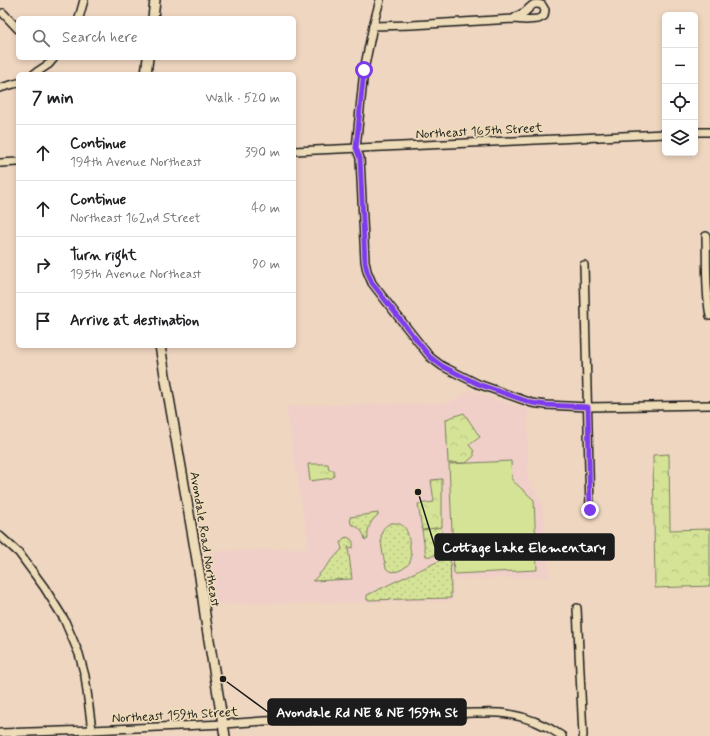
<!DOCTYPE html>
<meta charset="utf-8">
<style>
:root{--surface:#fff;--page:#f6f6f6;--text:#202124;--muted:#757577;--line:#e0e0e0}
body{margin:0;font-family:Mynerve,sans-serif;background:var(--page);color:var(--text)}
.controls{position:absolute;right:12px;top:12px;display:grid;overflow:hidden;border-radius:6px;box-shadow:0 2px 6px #0003}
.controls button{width:36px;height:36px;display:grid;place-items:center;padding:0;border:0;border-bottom:1px solid var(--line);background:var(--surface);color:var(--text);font:20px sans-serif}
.stop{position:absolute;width:12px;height:12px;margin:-9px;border:3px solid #7c3aed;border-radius:50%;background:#fff}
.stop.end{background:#7c3aed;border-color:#fff;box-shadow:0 1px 4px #0008}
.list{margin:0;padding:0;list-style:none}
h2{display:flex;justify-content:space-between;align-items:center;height:52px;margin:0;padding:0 16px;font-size:17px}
h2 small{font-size:13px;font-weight:400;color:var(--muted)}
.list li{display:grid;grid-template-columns:26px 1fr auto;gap:12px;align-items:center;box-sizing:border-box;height:56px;padding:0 16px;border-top:1px solid var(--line)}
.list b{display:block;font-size:15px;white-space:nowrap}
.list p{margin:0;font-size:13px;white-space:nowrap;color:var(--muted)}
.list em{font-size:13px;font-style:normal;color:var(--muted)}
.icon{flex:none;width:22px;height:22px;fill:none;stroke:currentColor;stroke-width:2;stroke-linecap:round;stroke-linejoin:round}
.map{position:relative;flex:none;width:710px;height:736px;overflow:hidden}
.search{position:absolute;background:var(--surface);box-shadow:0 2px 6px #0003;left:16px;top:16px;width:280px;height:44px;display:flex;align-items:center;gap:10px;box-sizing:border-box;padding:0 14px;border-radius:6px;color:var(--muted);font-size:15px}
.panel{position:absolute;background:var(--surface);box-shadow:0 2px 6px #0003;left:16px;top:72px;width:280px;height:276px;border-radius:6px}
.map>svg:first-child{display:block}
</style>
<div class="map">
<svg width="710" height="736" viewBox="0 0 710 736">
<defs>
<pattern id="grass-dots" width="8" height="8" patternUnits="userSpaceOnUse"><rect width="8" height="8" fill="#d5e397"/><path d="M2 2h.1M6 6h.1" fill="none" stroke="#b6c282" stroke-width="1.8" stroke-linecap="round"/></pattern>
<pattern id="forest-crowns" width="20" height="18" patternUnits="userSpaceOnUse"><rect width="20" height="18" fill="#d5e397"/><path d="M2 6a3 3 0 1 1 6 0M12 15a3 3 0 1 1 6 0" fill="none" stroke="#b6c282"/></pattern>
</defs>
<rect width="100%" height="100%" fill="#efd6c0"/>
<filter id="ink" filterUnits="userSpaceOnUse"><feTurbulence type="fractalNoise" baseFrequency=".025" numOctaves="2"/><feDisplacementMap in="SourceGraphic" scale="8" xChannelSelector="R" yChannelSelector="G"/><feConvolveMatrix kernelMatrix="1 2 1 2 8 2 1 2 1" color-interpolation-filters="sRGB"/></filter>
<g filter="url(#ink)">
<!-- built -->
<path fill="#f0cfc9" d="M 471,390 L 502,402 L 528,409 L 528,480 L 543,504 L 549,577 L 452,579 L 453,601 L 216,604 L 206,552 L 309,548 L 286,406 L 449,403 Z"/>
<!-- grass -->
<g fill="url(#grass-dots)" stroke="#78805a">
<path d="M 378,513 L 378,515 C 370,521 367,529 368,539 L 365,540 C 364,532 359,527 351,524 L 350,517 Z"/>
<path d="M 391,523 C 408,522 408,534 410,547 C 410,551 412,555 411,559 C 409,568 392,577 386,568 C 384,559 379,540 382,532 C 383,527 387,525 391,523 Z"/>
<path d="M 440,527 C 443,531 443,535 443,540 C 442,550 438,558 426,556 L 422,530 Z"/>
<path d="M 347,537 L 351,539 L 353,542 L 353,548 L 348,547 L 352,579 L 313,581 L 342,549 L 340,542 L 344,538 Z"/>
<path d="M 450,546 L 451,598 L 367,600 L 367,595 L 443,559 L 447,555 Z"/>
</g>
<!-- forest -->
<g fill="url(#forest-crowns)" stroke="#78805a">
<path d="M 464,413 L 480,437 L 469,445 L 474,451 L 474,456 L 466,463 L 448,463 L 446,419 Z"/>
<path d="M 669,454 L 670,530 L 710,529 L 710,586 L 655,588 L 653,455 Z"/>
<path d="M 308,464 L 328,464 L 329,470 L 334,470 L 334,476 L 332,478 L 310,481 Z"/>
<path d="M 442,479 L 442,527 L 422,530 L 418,504 L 434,502 L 431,480 Z"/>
</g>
<!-- pitch -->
<path fill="#d5e397" stroke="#78805a" d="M 511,461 L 512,480 L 534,500 L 537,570 L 454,574 L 449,464 Z"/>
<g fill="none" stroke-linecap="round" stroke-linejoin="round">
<defs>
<g id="minor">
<path d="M 380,0 L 373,26 L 364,70 L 356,148 L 360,158 L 365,261 L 367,271 L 372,283 L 396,314 L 430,357 L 442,366 L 478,384 L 532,403 L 546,405 L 588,407 L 710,405"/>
<path d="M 3,13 L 18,29"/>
<path d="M 79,18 L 84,0"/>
<path d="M 373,26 L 412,25 L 513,19 L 526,20 L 538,19 L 544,16 L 545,10 L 542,5 C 532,2 532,6 525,12 C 521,14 517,16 513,19"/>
<path d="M 34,74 L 49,64 L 54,58"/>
<path d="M 0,88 L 14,84 L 18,83"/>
<path d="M 695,132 L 710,132"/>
<path d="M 294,151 L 665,134"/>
<path d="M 0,163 L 18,162"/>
<path d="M 706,236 C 707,263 705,290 710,316"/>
<path d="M 584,265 L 590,510"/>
<path d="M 0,536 L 19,553 L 44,587 L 64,619 L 79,654 L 85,676 L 92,730"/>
<path d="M 577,608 L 583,736"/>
<path d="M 0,733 L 92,730 L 224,724 L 264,721 L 474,713 C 485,713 497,712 508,714 C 527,717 546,725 562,736"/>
</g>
<g id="major">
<path d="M 153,18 L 155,0"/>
<path d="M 146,74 L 148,58"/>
<path d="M 160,346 L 200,577 L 206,622 L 225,736"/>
</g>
</defs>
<!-- minor casing -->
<use href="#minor" stroke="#1c1c1c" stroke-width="10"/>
<!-- major casing -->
<use href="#major" stroke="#1c1c1c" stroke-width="12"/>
<!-- minor -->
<use href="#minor" stroke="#eedbb8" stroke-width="7"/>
<!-- major -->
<use href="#major" stroke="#eedbb8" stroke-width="9"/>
</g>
</g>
<g fill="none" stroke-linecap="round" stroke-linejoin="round" filter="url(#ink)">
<!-- route -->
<path stroke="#7c3aed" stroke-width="5" d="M 364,70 L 356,148 L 360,158 L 365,262 L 367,271 L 372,283 L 396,314 L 430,357 L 442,366 L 478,384 L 532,403 L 546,405 L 588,407 L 590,510"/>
</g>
<g text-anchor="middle" stroke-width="3.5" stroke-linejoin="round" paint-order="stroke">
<!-- street labels -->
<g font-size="13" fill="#1c1c1c" stroke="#eedbb8">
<text transform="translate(479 130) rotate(-3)" y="5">Northeast 165th Street</text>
<text transform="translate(206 539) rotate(81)" y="5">Avondale Road Northeast</text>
<text transform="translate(175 714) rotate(-3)" y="5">Northeast 159th Street</text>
</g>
</g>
<!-- callouts -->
<path fill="none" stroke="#1c1c1c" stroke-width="1.5" d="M418 492L435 547M223 679L268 712"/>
<g fill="#1c1c1c" stroke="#eedbb8" stroke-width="1.5">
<circle cx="418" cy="492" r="4"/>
<circle cx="223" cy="679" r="4"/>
</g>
<g fill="#1c1c1c" stroke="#1c1c1c" stroke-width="1.5">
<rect x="435" y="534" width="179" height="26" rx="4"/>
<rect x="268" y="699" width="198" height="26" rx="4"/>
</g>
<g font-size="14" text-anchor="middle" font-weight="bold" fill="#fff">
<text x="524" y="552">Cottage Lake Elementary</text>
<text x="367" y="717">Avondale Rd NE &amp; NE 159th St</text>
</g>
</svg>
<div class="controls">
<button>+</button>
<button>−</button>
<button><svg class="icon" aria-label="locate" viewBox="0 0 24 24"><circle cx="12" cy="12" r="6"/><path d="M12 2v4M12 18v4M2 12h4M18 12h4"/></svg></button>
<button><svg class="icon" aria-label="layers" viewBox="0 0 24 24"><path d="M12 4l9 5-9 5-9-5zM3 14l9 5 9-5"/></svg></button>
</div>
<div class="stop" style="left:364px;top:70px"></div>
<div class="stop end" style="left:590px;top:510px"></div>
<div class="search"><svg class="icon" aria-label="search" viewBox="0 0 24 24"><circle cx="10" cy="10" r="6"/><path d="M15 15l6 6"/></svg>Search here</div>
<section class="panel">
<h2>7 min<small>Walk · 520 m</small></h2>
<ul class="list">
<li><svg class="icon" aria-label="ahead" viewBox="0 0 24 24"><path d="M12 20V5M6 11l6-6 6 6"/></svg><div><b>Continue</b><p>194th Avenue Northeast</p></div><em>390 m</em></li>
<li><svg class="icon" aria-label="ahead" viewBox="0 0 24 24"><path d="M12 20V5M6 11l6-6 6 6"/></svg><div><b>Continue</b><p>Northeast 162nd Street</p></div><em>40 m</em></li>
<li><svg class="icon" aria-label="right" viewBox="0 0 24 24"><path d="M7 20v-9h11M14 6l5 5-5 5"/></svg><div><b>Turn right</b><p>195th Avenue Northeast</p></div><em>90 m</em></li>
<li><svg class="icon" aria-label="arrive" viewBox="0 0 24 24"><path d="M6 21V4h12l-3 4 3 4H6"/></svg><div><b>Arrive at destination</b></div></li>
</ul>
</section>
</div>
